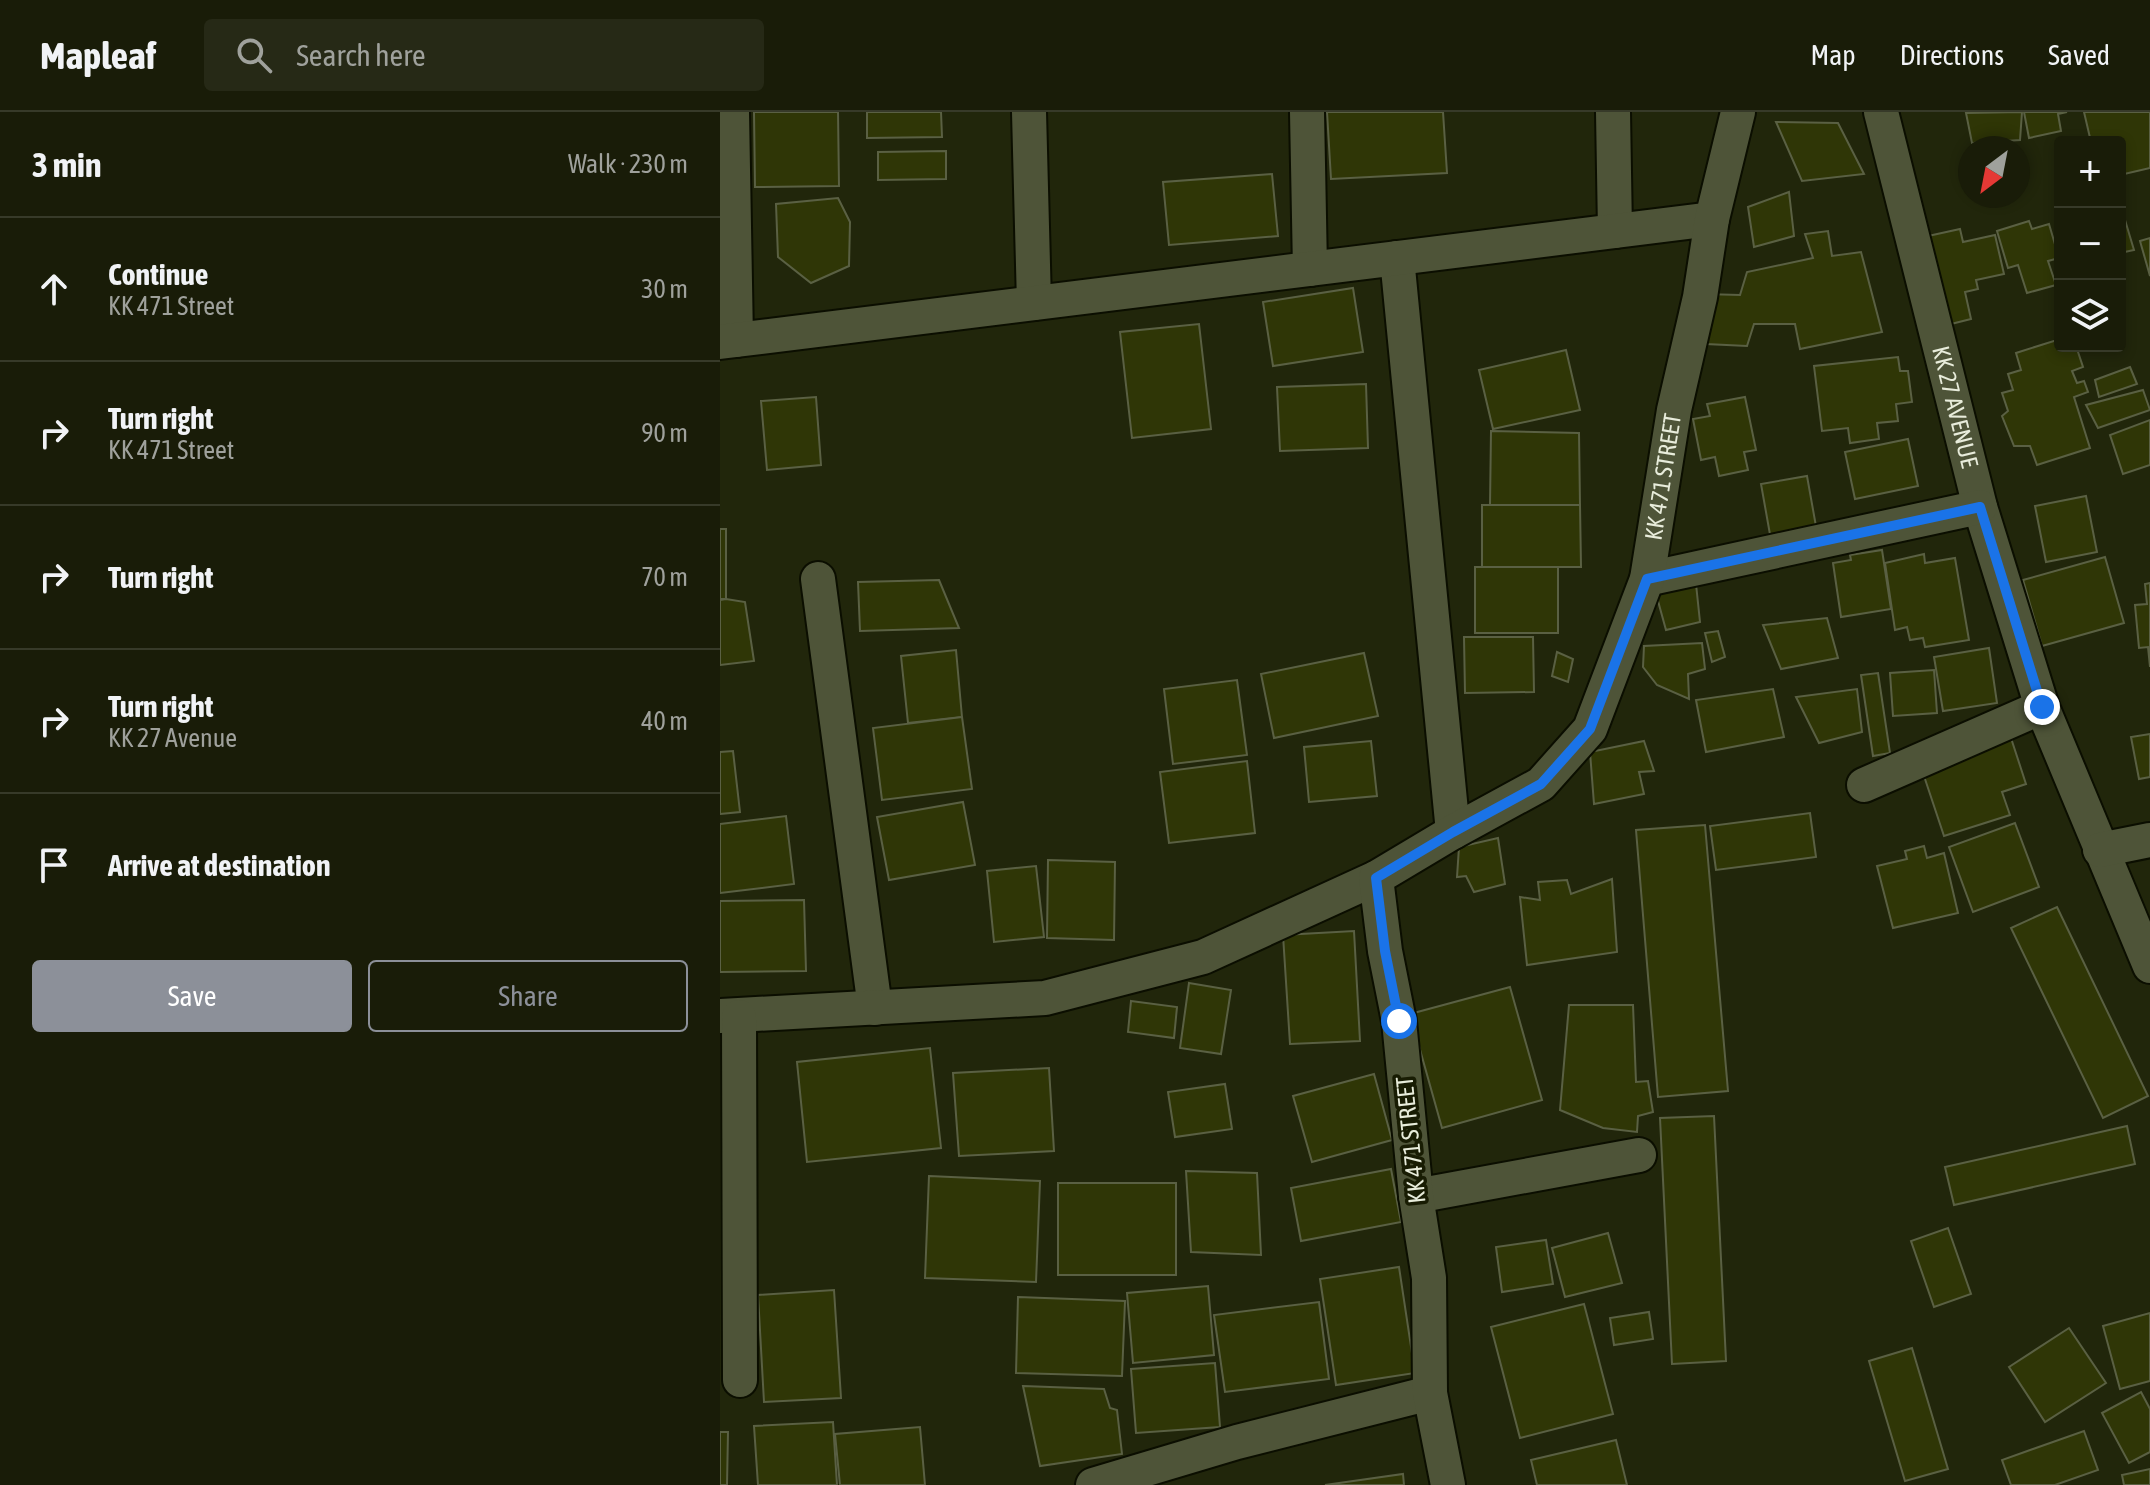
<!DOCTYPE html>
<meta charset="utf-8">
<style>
:root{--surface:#191c08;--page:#262916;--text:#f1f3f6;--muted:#9fa19c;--line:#373a29;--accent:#8c9099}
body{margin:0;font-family:"Asap Condensed",sans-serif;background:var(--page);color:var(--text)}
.controls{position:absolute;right:24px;top:24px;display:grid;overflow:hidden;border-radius:8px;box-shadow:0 4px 12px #0003}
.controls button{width:72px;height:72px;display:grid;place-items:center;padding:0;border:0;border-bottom:2px solid var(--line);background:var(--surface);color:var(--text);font:40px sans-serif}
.compass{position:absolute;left:1238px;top:24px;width:72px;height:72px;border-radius:50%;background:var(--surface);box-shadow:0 4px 12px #0003;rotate:212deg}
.stop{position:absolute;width:24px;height:24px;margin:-18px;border:6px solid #1a73e8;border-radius:50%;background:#fff}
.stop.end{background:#1a73e8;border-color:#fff;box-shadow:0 2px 8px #0008}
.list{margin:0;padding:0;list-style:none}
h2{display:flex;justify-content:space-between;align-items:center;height:104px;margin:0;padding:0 32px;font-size:34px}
h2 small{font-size:26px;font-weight:400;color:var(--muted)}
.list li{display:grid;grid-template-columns:52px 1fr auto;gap:24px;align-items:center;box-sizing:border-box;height:144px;padding:0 32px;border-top:2px solid var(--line)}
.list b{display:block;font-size:30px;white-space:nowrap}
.list p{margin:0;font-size:26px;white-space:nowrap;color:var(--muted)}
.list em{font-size:26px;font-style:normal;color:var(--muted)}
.actions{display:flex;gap:16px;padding:24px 32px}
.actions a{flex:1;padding:18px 0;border:2px solid var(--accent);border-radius:8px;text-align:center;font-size:28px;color:var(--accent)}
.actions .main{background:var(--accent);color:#fff}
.icon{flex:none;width:44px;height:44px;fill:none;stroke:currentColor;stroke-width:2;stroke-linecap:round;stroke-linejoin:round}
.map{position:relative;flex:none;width:1430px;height:1373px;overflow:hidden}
header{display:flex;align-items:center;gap:48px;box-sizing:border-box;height:112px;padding:0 40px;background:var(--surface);border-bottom:2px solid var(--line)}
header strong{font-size:38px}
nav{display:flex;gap:44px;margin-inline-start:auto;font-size:28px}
.search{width:560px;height:72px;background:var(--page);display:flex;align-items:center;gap:20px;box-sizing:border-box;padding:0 28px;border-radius:8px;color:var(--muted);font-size:30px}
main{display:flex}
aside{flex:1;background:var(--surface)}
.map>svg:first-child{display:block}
</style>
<header>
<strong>Mapleaf</strong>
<div class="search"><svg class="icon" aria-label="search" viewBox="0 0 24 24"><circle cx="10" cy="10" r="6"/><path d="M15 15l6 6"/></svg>Search here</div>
<nav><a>Map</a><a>Directions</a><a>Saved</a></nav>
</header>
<main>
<aside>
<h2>3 min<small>Walk · 230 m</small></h2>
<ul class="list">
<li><svg class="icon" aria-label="ahead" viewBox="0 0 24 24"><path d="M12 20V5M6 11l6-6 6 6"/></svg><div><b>Continue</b><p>KK 471 Street</p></div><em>30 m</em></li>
<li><svg class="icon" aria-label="right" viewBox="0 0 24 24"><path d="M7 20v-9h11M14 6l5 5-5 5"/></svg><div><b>Turn right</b><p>KK 471 Street</p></div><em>90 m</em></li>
<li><svg class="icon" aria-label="right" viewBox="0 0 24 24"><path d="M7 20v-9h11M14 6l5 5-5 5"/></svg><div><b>Turn right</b></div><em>70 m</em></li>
<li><svg class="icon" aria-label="right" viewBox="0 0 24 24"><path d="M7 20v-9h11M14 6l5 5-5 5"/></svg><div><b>Turn right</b><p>KK 27 Avenue</p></div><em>40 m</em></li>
<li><svg class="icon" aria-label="arrive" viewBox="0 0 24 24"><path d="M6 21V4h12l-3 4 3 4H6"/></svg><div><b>Arrive at destination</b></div></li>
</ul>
<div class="actions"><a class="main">Save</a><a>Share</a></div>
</aside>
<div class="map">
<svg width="1430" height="1373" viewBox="0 0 1430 1373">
<rect width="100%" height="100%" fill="#21260b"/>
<!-- building -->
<g fill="#2f3606" stroke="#5a6043" stroke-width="2">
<path d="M 34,0 L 118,0 L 119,74 L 35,75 Z"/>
<path d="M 147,0 L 221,0 L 222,25 L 147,26 Z"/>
<path d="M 607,0 L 723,0 L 727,61 L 611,67 Z"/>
<path d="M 1302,0 L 1300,28 L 1252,31 L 1246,1 Z"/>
<path d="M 1304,0 L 1347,0 L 1338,2 L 1341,19 L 1309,26 Z"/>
<path d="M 1364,0 L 1430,0 L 1430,56 L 1400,63 L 1400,30 L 1371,30 Z"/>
<path d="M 1056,10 L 1118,11 L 1144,62 L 1082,69 Z"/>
<path d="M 226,39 L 226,67 L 158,68 L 158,40 Z"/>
<path d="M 552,62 L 558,124 L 449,133 L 443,70 Z"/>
<path d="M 1069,80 L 1074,124 L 1034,135 L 1028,95 Z"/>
<path d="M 118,86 L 130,110 L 129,154 L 91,171 L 58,145 L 56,92 Z"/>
<path d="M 1402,98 L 1414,138 L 1400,141 L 1400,99 Z"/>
<path d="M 1309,109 L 1312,117 L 1329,112 L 1339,146 L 1328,149 L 1336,173 L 1307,181 L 1298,153 L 1288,156 L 1277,119 Z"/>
<path d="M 1240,117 L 1243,130 L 1275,123 L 1284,162 L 1256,168 L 1258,177 L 1245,180 L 1251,207 L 1227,213 L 1208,124 Z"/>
<path d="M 1108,119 L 1112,144 L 1141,140 L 1162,220 L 1080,237 L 1075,212 L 1034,212 L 1027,234 L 986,232 L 984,182 L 1020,183 L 1027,160 L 1093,146 L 1085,122 Z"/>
<path d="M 1430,126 L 1430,164 L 1420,129 Z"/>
<path d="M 633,176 L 643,240 L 553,254 L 543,190 Z"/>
<path d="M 479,212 L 491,317 L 412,326 L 400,220 Z"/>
<path d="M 1340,227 L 1340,234 L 1356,234 L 1363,255 L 1352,259 L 1357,271 L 1364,269 L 1368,280 L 1354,285 L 1370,336 L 1317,353 L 1310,334 L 1294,334 L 1282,304 L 1288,299 L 1282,281 L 1293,278 L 1288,262 L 1301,258 L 1296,241 Z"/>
<path d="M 846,238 L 860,298 L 773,317 L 759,258 Z"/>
<path d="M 1178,245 L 1180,259 L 1188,259 L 1192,290 L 1176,292 L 1178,309 L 1157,311 L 1159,327 L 1130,331 L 1128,316 L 1102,319 L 1094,254 Z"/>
<path d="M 1410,255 L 1417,272 L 1379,285 L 1375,268 Z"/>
<path d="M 646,272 L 648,336 L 560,339 L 557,275 Z"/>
<path d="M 1423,278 L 1430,298 L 1378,316 L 1366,293 Z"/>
<path d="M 96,285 L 101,353 L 47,358 L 41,289 Z"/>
<path d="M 1025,285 L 1036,338 L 1024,340 L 1028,358 L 999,364 L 995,345 L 981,348 L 973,307 L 990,304 L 987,292 Z"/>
<path d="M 1430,308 L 1430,353 L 1403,362 L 1390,323 Z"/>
<path d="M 771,319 L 859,321 L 860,393 L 770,393 Z"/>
<path d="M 1188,327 L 1198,374 L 1135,387 L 1125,340 Z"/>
<path d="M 1087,364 L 1097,420 L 1051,428 L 1041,372 Z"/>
<path d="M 1366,384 L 1377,440 L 1326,450 L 1315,394 Z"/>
<path d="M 762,393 L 860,393 L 861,455 L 762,455 Z"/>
<rect x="0" y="417" width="6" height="70"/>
<path d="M 1162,438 L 1171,497 L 1121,505 L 1113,451 L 1131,448 L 1130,443 Z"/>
<path d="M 1204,442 L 1205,451 L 1235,446 L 1249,528 L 1205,535 L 1203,526 L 1190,528 L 1187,515 L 1175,518 L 1165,451 Z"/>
<path d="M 1385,445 L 1404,511 L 1322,534 L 1303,468 Z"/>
<rect x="755" y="455" width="83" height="66"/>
<path d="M 219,468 L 239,516 L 140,519 L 138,470 Z"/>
<path d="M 1430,471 L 1430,555 L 1428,535 L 1419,536 L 1415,493 L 1427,492 L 1425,472 Z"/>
<path d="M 976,472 L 980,510 L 946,518 L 935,478 Z"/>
<path d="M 6,487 L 25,490 L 34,549 L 0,553 L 0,488 Z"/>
<path d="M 1107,506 L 1118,546 L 1061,557 L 1043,513 Z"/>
<path d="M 998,519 L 1005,545 L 992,550 L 985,521 Z"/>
<path d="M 744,525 L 813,525 L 814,580 L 745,581 Z"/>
<path d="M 982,531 L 985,557 L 968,562 L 969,587 L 937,573 L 923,555 L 924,534 Z"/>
<path d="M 1269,536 L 1277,591 L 1223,599 L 1214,545 Z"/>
<path d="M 236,538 L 242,605 L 188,611 L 181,544 Z"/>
<path d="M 837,540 L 853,547 L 848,570 L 832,564 Z"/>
<path d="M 644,541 L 658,604 L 554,626 L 541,562 Z"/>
<path d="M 1214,558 L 1217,601 L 1173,604 L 1170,561 Z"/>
<path d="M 1158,561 L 1170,641 L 1153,644 L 1141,563 Z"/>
<path d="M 517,568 L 527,643 L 453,652 L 444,577 Z"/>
<path d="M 1053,577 L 1064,625 L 986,640 L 976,588 Z"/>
<path d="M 1137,577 L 1142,620 L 1099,631 L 1076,585 Z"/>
<path d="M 242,605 L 252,677 L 162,688 L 153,616 Z"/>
<path d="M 1430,622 L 1430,665 L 1419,667 L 1411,625 Z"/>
<path d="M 1291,626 L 1306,672 L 1282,680 L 1290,703 L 1224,724 L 1201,655 Z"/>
<path d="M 651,629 L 657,684 L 589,690 L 584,635 Z"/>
<path d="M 924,629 L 934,659 L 919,660 L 924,682 L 874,692 L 870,640 Z"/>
<path d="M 13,639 L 20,700 L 0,702 L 0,640 Z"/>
<path d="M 527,649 L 535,721 L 449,731 L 440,660 Z"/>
<path d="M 243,690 L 255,753 L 169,768 L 157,705 Z"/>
<path d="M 1090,701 L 1096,745 L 996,758 L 990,714 Z"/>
<path d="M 66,704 L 74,772 L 0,781 L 0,712 Z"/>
<path d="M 1295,711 L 1319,775 L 1253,800 L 1229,735 Z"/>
<path d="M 985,713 L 1008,979 L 938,985 L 916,718 Z"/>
<path d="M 778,726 L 785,772 L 754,780 L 746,764 L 737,765 L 739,735 Z"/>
<path d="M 1204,734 L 1207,746 L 1224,741 L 1238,801 L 1173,816 L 1157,754 L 1187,747 L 1185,739 Z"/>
<path d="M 328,748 L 395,750 L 394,828 L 327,826 Z"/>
<path d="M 316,754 L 324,825 L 274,830 L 267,759 Z"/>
<path d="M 892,767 L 897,840 L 807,853 L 800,785 L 820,788 L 818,770 L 847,768 L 851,782 Z"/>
<path d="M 84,788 L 86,859 L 0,860 L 0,789 Z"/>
<path d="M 1337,795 L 1428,984 L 1383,1006 L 1291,816 Z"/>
<path d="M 634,819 L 640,929 L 570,932 L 563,823 Z"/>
<path d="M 469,871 L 511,878 L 501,942 L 460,936 Z"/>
<path d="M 790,875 L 822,988 L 722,1016 L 690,902 Z"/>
<path d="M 411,889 L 457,895 L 454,926 L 408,920 Z"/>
<path d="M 849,893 L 913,893 L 916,970 L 928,969 L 933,1000 L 918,1004 L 917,1020 L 883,1016 L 840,998 Z"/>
<path d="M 210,936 L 221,1036 L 87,1050 L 77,950 Z"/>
<path d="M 329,956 L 334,1039 L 239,1044 L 233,961 Z"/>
<path d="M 654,962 L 672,1028 L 592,1050 L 573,984 Z"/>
<path d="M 505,972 L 512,1017 L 455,1025 L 448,980 Z"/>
<path d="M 994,1004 L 1006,1249 L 952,1252 L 940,1006 Z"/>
<path d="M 1407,1014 L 1415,1052 L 1234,1093 L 1225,1055 Z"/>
<path d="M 671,1057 L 681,1110 L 581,1129 L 571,1076 Z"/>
<path d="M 466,1059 L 537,1061 L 541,1143 L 471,1140 Z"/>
<path d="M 209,1064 L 320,1069 L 316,1170 L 205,1166 Z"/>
<rect x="338" y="1071" width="118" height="92"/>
<path d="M 1228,1116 L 1251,1182 L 1214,1195 L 1191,1129 Z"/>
<path d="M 888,1121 L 902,1171 L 845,1185 L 832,1136 Z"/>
<path d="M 826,1128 L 833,1172 L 782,1180 L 776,1135 Z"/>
<path d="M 679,1155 L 695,1261 L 616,1273 L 600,1167 Z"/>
<path d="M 488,1174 L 494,1243 L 413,1251 L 407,1181 Z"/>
<path d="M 114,1178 L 121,1286 L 44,1290 L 38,1183 Z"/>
<path d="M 298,1185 L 405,1189 L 402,1264 L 296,1261 Z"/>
<path d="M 599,1190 L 609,1267 L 505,1280 L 494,1203 Z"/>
<path d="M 864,1192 L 893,1302 L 800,1326 L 771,1215 Z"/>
<path d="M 929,1200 L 933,1227 L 894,1233 L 890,1206 Z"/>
<path d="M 1430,1201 L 1430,1269 L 1400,1277 L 1383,1214 Z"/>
<path d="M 1349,1216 L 1386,1271 L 1325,1310 L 1289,1255 Z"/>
<path d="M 1192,1236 L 1228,1357 L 1185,1369 L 1149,1249 Z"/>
<path d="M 495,1251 L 500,1315 L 416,1321 L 411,1257 Z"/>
<path d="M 303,1274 L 384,1277 L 390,1296 L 397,1298 L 402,1342 L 320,1354 Z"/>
<path d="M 1421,1280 L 1430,1297 L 1430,1340 L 1409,1351 L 1382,1301 Z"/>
<path d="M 113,1310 L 117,1373 L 38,1373 L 34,1314 Z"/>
<path d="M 200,1315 L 205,1373 L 120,1373 L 115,1322 Z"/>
<path d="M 1364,1319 L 1378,1358 L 1335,1373 L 1291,1373 L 1282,1348 Z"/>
<path d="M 0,1320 L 8,1320 L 7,1373 L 0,1373 Z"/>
<path d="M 896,1328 L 907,1373 L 817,1373 L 811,1348 Z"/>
<path d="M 1430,1357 L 1430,1373 L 1404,1373 L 1402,1363 Z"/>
<path d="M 683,1362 L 684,1373 L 605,1373 Z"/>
</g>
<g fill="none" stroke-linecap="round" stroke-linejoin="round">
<defs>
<g id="minor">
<path d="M 12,0 L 16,228"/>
<path d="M 309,0 L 314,191"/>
<path d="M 587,0 L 590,157"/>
<path d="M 893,0 L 895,119"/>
<path id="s1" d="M 1161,0 L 1260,395 L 1322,595 L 1430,854"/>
<path d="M 677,146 L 733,720"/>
<path d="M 0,230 L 992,107"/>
<path d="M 98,467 L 155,896"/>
<path d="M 927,467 L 1260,395"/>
<path d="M 1144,673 L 1322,595"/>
<path d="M 1380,738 L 1430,728"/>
<path d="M 0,904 L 325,886 L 483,845 L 656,766"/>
<path d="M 19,905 L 20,1268"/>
<path d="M 696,1084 L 919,1043"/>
<path d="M 373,1373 L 517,1330 L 710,1281"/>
<path id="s2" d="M 728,1373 L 710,1281 L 709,1166 L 696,1084 L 679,909 L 665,839 L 656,766 L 733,720 L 821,672 L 870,617 L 927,467 L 954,298 L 980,185 L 992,107 L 1018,0"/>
</g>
</defs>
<!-- minor casing -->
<use href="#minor" stroke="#0b0e00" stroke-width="38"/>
<!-- minor -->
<use href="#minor" stroke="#4e5438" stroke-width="34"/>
</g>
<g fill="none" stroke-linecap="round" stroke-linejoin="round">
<!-- route -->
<path stroke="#1a73e8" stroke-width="10" d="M 679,909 L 665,839 L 656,766 L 733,720 L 821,672 L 870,617 L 927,467 L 1260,395 L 1322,595"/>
</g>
<g text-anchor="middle" stroke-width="7" stroke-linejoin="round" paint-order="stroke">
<!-- street labels -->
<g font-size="24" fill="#e8ecdb" stroke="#181c03">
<text dy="8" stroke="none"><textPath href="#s1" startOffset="304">KK 27 AVENUE</textPath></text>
<text dy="8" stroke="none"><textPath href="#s2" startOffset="1140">KK 471 STREET</textPath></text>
<text transform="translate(691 1028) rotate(-96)" y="8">KK 471 STREET</text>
</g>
</g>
</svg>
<div class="controls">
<button>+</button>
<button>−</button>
<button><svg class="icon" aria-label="layers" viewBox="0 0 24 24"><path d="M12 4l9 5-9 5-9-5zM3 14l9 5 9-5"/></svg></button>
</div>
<svg class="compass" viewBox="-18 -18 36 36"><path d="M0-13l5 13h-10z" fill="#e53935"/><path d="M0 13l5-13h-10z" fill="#9fa19c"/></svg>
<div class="stop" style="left:679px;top:909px"></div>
<div class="stop end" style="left:1322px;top:595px"></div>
</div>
</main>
